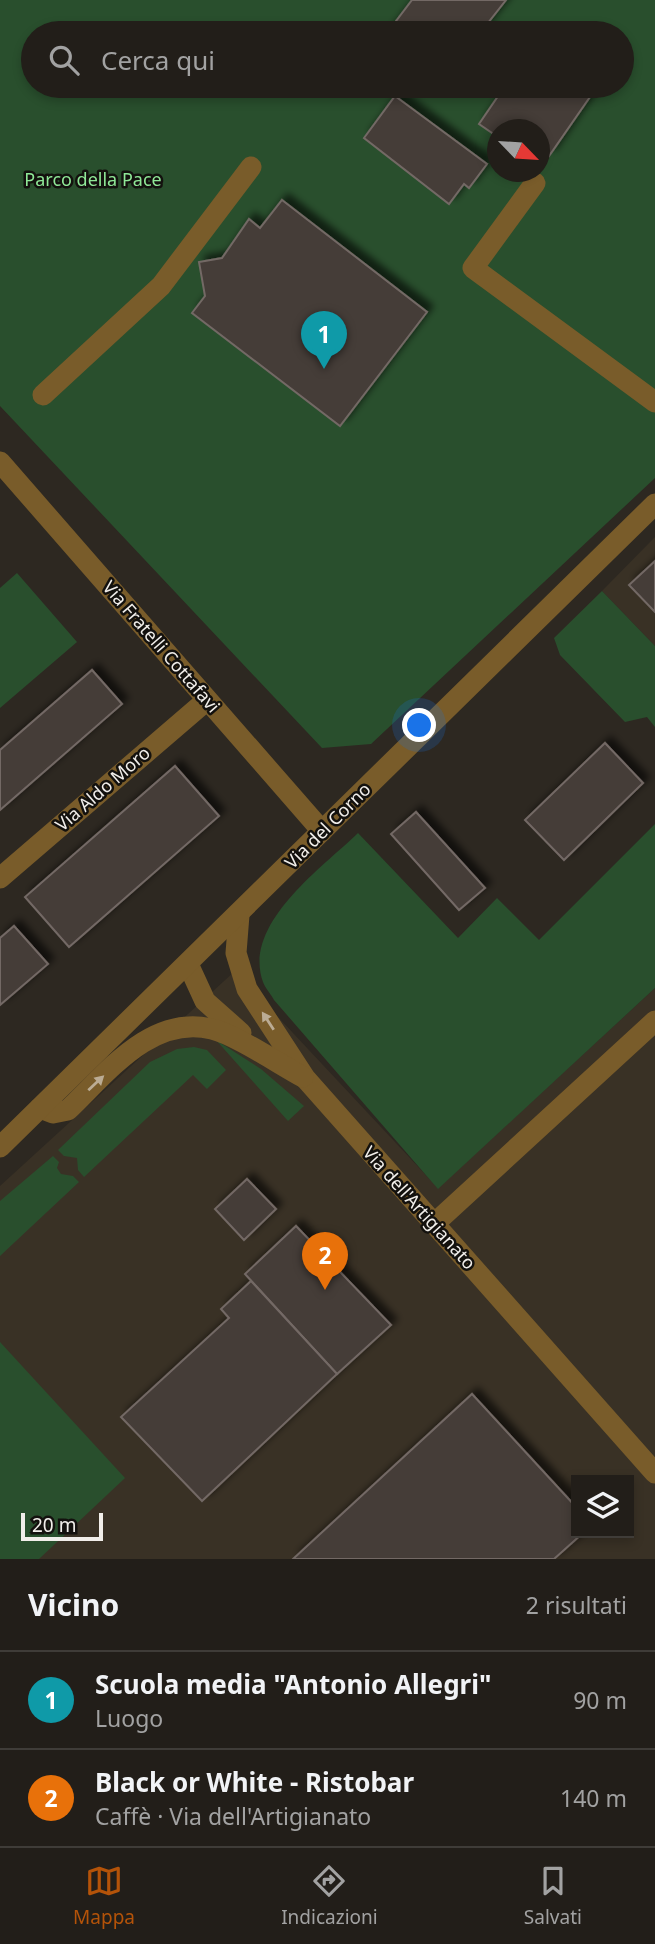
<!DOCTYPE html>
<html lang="it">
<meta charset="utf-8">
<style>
:root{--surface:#221e19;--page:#2a2722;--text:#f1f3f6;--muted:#a2a2a2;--line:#3f3c38;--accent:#b45309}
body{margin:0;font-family:"Noto Sans",sans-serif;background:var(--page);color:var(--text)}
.controls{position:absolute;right:21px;bottom:21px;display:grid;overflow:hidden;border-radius:0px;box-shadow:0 4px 10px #0003}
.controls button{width:63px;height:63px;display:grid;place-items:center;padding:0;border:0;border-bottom:2px solid var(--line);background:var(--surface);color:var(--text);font:35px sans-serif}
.compass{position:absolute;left:487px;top:119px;width:63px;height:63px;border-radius:50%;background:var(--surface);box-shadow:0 4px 10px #0003;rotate:115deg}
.scale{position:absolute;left:21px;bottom:18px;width:82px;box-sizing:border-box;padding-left:7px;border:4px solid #f1eeea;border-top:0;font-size:19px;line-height:24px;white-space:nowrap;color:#f1eeea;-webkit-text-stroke:5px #13110e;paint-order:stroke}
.you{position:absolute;left:420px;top:726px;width:24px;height:24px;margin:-18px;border:5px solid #fff;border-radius:50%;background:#1a73e8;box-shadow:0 0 0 10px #1a73e833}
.badge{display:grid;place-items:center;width:46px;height:46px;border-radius:50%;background:var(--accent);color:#fff;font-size:23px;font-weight:700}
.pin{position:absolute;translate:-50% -58px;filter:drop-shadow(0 2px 4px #0008)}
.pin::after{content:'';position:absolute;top:37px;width:24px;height:21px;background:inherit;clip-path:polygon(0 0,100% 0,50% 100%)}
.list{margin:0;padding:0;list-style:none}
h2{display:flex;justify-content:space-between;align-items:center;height:91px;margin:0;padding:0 28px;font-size:30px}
h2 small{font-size:23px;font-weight:400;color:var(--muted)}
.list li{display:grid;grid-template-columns:46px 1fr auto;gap:21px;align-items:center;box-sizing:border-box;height:98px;padding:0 28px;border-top:2px solid var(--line)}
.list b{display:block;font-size:26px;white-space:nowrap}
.list p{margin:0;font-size:23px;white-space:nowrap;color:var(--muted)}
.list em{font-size:23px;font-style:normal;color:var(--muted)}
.icon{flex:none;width:38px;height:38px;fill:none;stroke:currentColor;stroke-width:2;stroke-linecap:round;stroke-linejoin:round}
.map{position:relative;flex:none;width:655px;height:1559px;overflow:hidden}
.search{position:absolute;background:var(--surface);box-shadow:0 4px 10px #0003;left:21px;right:21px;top:21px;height:77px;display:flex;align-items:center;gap:18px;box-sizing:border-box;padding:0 24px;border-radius:38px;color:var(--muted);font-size:26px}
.sheet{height:287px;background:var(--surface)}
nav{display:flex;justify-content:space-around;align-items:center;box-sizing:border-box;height:98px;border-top:2px solid var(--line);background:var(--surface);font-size:19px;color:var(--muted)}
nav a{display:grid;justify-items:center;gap:4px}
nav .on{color:var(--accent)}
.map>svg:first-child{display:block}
</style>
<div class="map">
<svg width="655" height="1559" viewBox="0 0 655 1559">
<defs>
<filter id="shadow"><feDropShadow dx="6" dy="-6" stdDeviation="3.5" flood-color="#0009"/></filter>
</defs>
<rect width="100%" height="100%" fill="#2d2821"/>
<!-- built -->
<g fill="#393125" fill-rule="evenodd">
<path d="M 655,537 L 655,646 L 602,591 Z"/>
<path d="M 235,971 L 438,1188 L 655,988 L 655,1559 L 0,1559 L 0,1186 ZM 576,1480 L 629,1480 L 629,1533 L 576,1533 Z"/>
</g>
<!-- green -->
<g fill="#294f2d" fill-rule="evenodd">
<path d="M 0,0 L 655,0 L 655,478 L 371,744 L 322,748 L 0,406 ZM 33,33 L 622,33 L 622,86 L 33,86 ZM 498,130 L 540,130 L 540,172 L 498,172 Z"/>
<path d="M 17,573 L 77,642 L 0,708 L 0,588 Z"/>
<path d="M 602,591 L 655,646 L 655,727 L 647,717 L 625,722 L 560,655 L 554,638 Z"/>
<path d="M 655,824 L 655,988 L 438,1189 L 274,1000 C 271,994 265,988 263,982 C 242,924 322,868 358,833 L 458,938 L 497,898 L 539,940 Z"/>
<path d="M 216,1040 L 261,1069 L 304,1106 L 288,1121 Z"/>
<path d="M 194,1047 L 207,1050 L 226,1070 L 207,1089 L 193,1075 L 84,1177 L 78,1170 L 77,1158 L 64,1156 L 58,1150 L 150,1062 L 177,1049 Z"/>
<path d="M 53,1156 L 59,1162 L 57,1168 L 61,1174 L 73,1176 L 79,1182 L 0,1256 L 0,1201 Z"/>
<path d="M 0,1342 L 125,1478 L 39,1559 L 0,1559 Z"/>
</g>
<!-- building -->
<g fill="#453c38" stroke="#736965" stroke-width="2" filter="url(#shadow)">
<path d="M 412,0 L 506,0 L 480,33 L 387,33 Z"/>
<path d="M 505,86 L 580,86 L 592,94 L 549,156 L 540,150 L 540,130 L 498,130 L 498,137 L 479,124 Z"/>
<path d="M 395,96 L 487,164 L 469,188 L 464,184 L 449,204 L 364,138 Z"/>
<path d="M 282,200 L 427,312 L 340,426 L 192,313 L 205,296 L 199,262 L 222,258 L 249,219 L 260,228 Z"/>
<path d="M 655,561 L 655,612 L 629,585 Z"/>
<path d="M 92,670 L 122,704 L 0,810 L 0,750 Z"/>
<path d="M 605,743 L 643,783 L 564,860 L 525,820 Z"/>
<path d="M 175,766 L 219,816 L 69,947 L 25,897 Z"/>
<path d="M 416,812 L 485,888 L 459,910 L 391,834 Z"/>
<path d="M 14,926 L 48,964 L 0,1005 L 0,938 Z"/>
<path d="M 247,1179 L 276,1209 L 244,1240 L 215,1209 Z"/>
<path d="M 296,1226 L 391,1325 L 337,1374 L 245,1274 Z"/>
<path d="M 251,1281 L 337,1374 L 202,1501 L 121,1417 L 229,1318 L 221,1309 Z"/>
<path d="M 472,1394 L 576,1507 L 576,1533 L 583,1533 L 554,1559 L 293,1559 Z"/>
</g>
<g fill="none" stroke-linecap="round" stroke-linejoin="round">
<!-- minor -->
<g stroke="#795c2a" stroke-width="21">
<path d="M 535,183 L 473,268 L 655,402"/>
<path d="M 43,395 L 161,286 L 251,167"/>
<path d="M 0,462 L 322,831"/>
<path d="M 0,878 L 207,700"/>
<path d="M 239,915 L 236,953 L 247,989 L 305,1078 L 655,1473"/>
<path d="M 188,964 L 205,1001 L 241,1033"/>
<path d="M 40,1108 L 53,1113 L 68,1110 C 107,1073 151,1014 212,1029 C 236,1035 279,1064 303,1077"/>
<path d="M 0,1147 L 655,504"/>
<path d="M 434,1224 L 655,1021"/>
</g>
</g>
<!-- one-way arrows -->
<defs><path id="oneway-solid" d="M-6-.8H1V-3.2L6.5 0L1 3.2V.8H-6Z" transform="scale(1.75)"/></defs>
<g fill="#bbac94">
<use href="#oneway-solid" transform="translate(268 1021) rotate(-123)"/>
<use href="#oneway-solid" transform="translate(96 1083) rotate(-43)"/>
</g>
<g text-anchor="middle" stroke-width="5" stroke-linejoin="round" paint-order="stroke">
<!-- park labels -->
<g font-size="18" fill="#8fe897" stroke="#13110e">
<text x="93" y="186">Parco della Pace</text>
</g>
<!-- street labels -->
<g font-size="18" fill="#f1eeea" stroke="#13110e">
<text transform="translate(161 647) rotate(49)" y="6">Via Fratelli Cottafavi</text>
<text transform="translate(103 789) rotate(-41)" y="6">Via Aldo Moro</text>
<text transform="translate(328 826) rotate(-45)" y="6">Via del Corno</text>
<text transform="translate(419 1208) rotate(48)" y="6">Via dell'Artigianato</text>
</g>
</g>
</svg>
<div class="controls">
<button><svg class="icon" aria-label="layers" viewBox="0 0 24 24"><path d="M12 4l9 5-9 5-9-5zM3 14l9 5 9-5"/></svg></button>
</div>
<svg class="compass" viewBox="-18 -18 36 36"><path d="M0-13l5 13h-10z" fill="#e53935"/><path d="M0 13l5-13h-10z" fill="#a2a2a2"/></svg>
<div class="scale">20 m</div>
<div class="you"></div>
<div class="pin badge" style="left:324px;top:369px;background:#0f9aa8">1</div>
<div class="pin badge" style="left:325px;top:1290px;background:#e8710a">2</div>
<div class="search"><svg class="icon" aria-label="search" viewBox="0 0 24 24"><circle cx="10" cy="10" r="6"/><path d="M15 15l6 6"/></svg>Cerca qui</div>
</div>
<section class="sheet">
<h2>Vicino<small>2 risultati</small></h2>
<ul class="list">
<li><span class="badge" style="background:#0f9aa8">1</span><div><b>Scuola media &quot;Antonio Allegri&quot;</b><p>Luogo</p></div><em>90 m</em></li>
<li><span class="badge" style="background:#e8710a">2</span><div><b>Black or White - Ristobar</b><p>Caffè · Via dell'Artigianato</p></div><em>140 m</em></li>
</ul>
</section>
<nav>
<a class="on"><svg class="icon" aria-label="map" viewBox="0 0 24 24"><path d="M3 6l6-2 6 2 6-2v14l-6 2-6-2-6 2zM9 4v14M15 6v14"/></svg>Mappa</a>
<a><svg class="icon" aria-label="directions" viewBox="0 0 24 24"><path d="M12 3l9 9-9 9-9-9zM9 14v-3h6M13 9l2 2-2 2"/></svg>Indicazioni</a>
<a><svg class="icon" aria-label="saved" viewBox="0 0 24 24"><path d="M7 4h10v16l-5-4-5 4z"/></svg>Salvati</a>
</nav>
